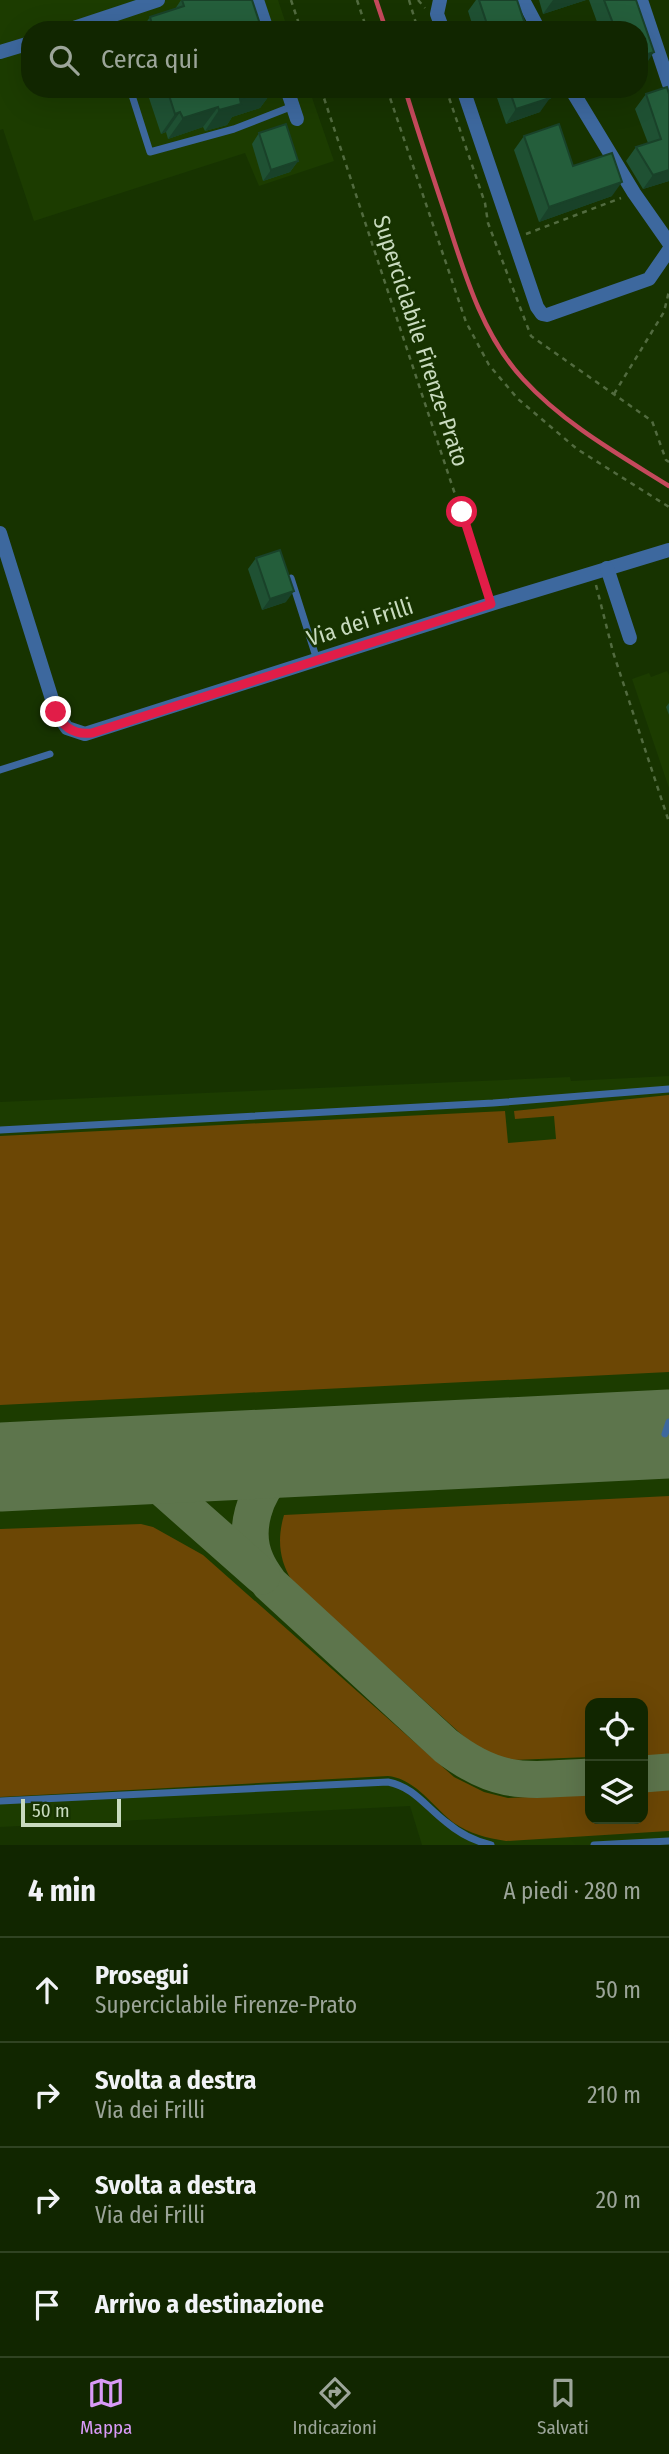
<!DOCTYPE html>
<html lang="it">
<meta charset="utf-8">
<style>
:root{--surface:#112600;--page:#1e320f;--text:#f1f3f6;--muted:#9ca599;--line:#304322;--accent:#d99af7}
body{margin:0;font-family:"Fira Sans Condensed",sans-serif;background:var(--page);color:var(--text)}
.controls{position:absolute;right:21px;bottom:21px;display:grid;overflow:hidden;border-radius:14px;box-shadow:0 7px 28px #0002}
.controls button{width:63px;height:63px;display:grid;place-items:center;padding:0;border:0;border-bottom:2px solid var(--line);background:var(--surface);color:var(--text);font:35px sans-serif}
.scale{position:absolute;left:21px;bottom:18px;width:100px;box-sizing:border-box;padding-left:7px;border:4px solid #c9dbbf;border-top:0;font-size:19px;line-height:24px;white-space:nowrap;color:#c9dbbf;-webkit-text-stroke:5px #173300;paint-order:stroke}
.stop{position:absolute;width:21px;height:21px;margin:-16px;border:5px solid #e11d48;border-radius:50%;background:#fff}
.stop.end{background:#e11d48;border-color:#fff;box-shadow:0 2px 7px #0008}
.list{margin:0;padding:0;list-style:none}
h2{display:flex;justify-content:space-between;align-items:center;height:91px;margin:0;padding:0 28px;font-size:30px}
h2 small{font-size:23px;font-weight:400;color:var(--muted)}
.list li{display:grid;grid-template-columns:46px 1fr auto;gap:21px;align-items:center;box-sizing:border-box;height:105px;padding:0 28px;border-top:2px solid var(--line)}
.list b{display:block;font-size:26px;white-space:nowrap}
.list p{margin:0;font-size:23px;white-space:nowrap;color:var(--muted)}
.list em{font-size:23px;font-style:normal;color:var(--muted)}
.icon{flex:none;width:38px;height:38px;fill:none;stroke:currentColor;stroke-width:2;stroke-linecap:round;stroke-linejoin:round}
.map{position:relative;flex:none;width:669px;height:1845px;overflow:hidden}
.search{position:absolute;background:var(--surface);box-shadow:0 7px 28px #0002;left:21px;right:21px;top:21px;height:77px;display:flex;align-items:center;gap:18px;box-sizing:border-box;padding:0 24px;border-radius:28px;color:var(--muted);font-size:26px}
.sheet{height:511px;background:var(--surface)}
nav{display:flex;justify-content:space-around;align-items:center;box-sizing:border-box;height:98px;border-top:2px solid var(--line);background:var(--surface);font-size:19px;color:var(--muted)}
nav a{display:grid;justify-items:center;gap:4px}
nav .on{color:var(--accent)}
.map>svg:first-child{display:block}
</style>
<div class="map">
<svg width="669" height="1845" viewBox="0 0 669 1845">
<rect width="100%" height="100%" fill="#173300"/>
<!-- built -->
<g fill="#1c3c00" fill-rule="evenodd">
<path d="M 0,0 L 278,0 L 288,30 L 30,30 L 30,89 L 309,89 L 334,161 L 259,186 L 245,153 L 34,221 L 3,129 L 0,130 Z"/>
<path d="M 667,671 L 669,675 L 669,788 L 632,679 L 649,673 L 651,677 Z"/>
<path d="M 669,1076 L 669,1845 L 422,1845 L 410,1806 L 0,1827 L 0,1102 L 570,1077 L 571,1081 ZM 590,1703 L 643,1703 L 643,1819 L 590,1819 Z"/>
</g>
<!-- green -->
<g fill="#6c4705">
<path d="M 669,1095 L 669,1372 L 0,1405 L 0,1136 L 505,1111 L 508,1143 L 556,1139 L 554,1116 L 515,1119 L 514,1111 Z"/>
<path d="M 669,1496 L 669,1755 L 643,1756 L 643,1703 L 590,1703 L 590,1757 L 513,1760 L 482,1753 L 292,1581 C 279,1560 277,1539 284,1515 Z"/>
<path d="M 141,1524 L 153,1527 L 203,1555 L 454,1777 L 484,1792 L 508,1798 L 590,1794 L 590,1819 L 643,1819 L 643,1791 L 669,1790 L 669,1831 L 506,1841 C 487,1838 470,1834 454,1823 C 433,1807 416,1779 388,1776 L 0,1797 L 0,1529 Z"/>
</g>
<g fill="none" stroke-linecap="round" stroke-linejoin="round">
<!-- stream -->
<g stroke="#c5495c" stroke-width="4.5">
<path d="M 376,0 L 386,30"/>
<path d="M 405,89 C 418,132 432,174 446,216 C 464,272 482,335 523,379 C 564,424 618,454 669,486"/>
</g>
<!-- taxiway -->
<g stroke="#5d754c" stroke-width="37">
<path d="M 312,1451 C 301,1458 288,1463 278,1471 C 255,1491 242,1531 256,1561 C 259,1569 265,1577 270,1584 L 446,1746 C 499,1787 527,1780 590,1777"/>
<path d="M 56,1464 C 92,1467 125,1467 158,1484 L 262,1576"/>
<path d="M 643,1774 L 669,1772"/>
</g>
<!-- runway -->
<path stroke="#5d754c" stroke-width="89" d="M 0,1467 L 669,1434"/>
<!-- path -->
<g stroke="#526b3f" stroke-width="2.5" stroke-dasharray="5 5" stroke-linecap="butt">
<path d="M 291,0 L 301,30"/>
<path d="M 357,0 L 367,30"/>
<path d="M 409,0 L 418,30"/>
<path d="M 418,0 L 425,8"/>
<path d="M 321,89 L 487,591"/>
<path d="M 387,89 L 466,322 L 489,365 L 518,399 L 577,449 L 669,507"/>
<path d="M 446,89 L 485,203 L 488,223 L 531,336 L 652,421 L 666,460 L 669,462"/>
<path d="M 526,234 L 621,198"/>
<path d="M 614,394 L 664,312 L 669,291"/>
<path d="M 596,585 L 613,652 L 669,822"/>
</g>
<!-- lane -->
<g stroke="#3d689e" stroke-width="7">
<path d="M 130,89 L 150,152 L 234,129 L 293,106"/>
<path d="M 291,578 L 317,660"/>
<path d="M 0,770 L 50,754"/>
<path d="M 0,1130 L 493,1103 L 669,1089"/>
<path d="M 665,1434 L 669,1422"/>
<path d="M 0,1801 L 388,1782 C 414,1787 426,1807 446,1822 C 459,1833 474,1841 491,1845"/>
<path d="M 594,1845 L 669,1841"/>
</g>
<!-- street -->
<g stroke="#3d689e" stroke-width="14">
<path d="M 257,0 L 267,30"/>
<path d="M 440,0 L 437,14 L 443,30"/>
<path d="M 523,0 L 539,30"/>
<path d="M 641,0 L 669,84"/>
<path d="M 68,30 L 158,0"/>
<path d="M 0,52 L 30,43"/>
<path d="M 287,89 L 297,119"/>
<path d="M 463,89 L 537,307 L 542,314 L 547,315 L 649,279 L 669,250"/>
<path d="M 571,89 L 634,193 L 669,243"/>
<path d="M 0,533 L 56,712 L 67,728 L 85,734 L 491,604 L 669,550"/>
<path d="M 607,568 L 630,638"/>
</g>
</g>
<!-- wall -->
<g fill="#1f5133">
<path d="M 181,0 L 252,0 L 262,30 L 141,30 L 150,17 L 175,9 Z"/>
<path d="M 476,0 L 517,0 L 527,30 L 474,30 L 468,11 Z"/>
<path d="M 539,0 L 586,0 L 543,14 Z"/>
<path d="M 589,0 L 636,0 L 644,67 L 639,68 L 639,30 L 600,30 Z"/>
<path d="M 146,89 L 274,89 L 260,108 L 232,117 L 227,125 L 205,131 L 203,127 L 168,139 L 166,132 L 161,134 Z"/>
<path d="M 494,89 L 547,89 L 540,112 L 506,124 Z"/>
<path d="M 646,94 L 669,94 L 669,181 L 643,189 L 626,161 L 636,147 L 648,143 L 635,109 Z"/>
<path d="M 259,133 L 298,161 L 290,172 L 263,181 L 252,144 Z"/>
<path d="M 524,136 L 573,166 L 612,196 L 539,222 L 514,150 Z"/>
<path d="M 256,558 L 286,602 L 262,610 L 248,569 Z"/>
<path d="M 669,703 L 669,715 L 666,707 Z"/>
</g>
<!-- shaded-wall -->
<g fill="#194229">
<path d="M 553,0 L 586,0 L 543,14 Z"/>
<path d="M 654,52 L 644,67 L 639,68 L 639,57 Z"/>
<path d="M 266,89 L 274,89 L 260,108 L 232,117 L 227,125 L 205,131 L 219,110 L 240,99 Z"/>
<path d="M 550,98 L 540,112 L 506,124 L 516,109 Z"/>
<path d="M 218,107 L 203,127 L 168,139 L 183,118 Z"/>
<path d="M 180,112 L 166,132 L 161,134 L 175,114 Z"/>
<path d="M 298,161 L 290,172 L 263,181 L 271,170 Z"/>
<path d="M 669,170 L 669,181 L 643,189 L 653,175 Z"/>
<path d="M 622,182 L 612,196 L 539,222 L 549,207 Z"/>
<path d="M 294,591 L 286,602 L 262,610 L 270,599 Z"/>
</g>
<!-- building -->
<g fill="#245e3b" stroke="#194229" stroke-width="2">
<path d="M 182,0 L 252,0 L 262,30 L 228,30 L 227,29 L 224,30 L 147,30 L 146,26 L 152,24 L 150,17 L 184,6 Z"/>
<path d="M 479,0 L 517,0 L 527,30 L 489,30 Z"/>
<path d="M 604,0 L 636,0 L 654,52 L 639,57 L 639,30 L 603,30 L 614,26 Z"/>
<path d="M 667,87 L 669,94 L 669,170 L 653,175 L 636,147 L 661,139 L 646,94 Z"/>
<path d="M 167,89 L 270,89 L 240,99 L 241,104 L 219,110 L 218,107 L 183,118 L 180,112 L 175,114 Z"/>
<path d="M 509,89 L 547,89 L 550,98 L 516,109 Z"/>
<path d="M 286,124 L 298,161 L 271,170 L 259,133 Z"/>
<path d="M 559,124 L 573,166 L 612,153 L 622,182 L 549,207 L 524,136 Z"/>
<path d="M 280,550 L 294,591 L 270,599 L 256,558 Z"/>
</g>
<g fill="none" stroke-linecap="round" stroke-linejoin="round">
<!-- route -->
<path stroke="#e11d48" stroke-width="9" d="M 56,712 C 63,728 75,735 92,733 L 491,604 L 462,512"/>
</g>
<g text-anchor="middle" stroke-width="5" stroke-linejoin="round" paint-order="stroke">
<!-- street labels -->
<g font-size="23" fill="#c9dbbf" stroke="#173300">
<text transform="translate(421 341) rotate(72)" y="8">Superciclabile Firenze-Prato</text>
<text transform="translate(360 622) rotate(-18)" y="8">Via dei Frilli</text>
</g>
</g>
</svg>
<div class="controls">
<button><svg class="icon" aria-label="locate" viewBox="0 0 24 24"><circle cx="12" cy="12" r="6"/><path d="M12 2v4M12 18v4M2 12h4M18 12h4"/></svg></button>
<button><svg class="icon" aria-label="layers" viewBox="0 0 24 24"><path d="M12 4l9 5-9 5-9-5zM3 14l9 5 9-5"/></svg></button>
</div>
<div class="scale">50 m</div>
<div class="stop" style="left:462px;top:512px"></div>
<div class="stop end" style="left:56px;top:712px"></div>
<div class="search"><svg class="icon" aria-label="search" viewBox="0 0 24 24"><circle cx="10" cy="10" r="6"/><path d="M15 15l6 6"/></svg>Cerca qui</div>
</div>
<section class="sheet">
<h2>4 min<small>A piedi · 280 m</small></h2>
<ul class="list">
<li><svg class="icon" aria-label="ahead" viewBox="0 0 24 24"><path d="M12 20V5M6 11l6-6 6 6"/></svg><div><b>Prosegui</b><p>Superciclabile Firenze-Prato</p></div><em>50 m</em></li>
<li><svg class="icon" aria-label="right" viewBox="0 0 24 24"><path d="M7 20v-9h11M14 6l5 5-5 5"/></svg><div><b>Svolta a destra</b><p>Via dei Frilli</p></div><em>210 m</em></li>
<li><svg class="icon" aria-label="right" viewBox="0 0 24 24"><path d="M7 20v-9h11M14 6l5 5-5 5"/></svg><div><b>Svolta a destra</b><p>Via dei Frilli</p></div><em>20 m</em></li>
<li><svg class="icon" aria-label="arrive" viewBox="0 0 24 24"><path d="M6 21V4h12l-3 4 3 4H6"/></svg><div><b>Arrivo a destinazione</b></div></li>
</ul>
</section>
<nav>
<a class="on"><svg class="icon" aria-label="map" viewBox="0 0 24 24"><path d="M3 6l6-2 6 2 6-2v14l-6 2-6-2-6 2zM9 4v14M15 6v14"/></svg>Mappa</a>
<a><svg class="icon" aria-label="directions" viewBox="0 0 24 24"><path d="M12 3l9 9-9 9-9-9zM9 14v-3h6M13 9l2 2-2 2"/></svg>Indicazioni</a>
<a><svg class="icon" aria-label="saved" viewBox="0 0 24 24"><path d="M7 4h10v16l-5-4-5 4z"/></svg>Salvati</a>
</nav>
